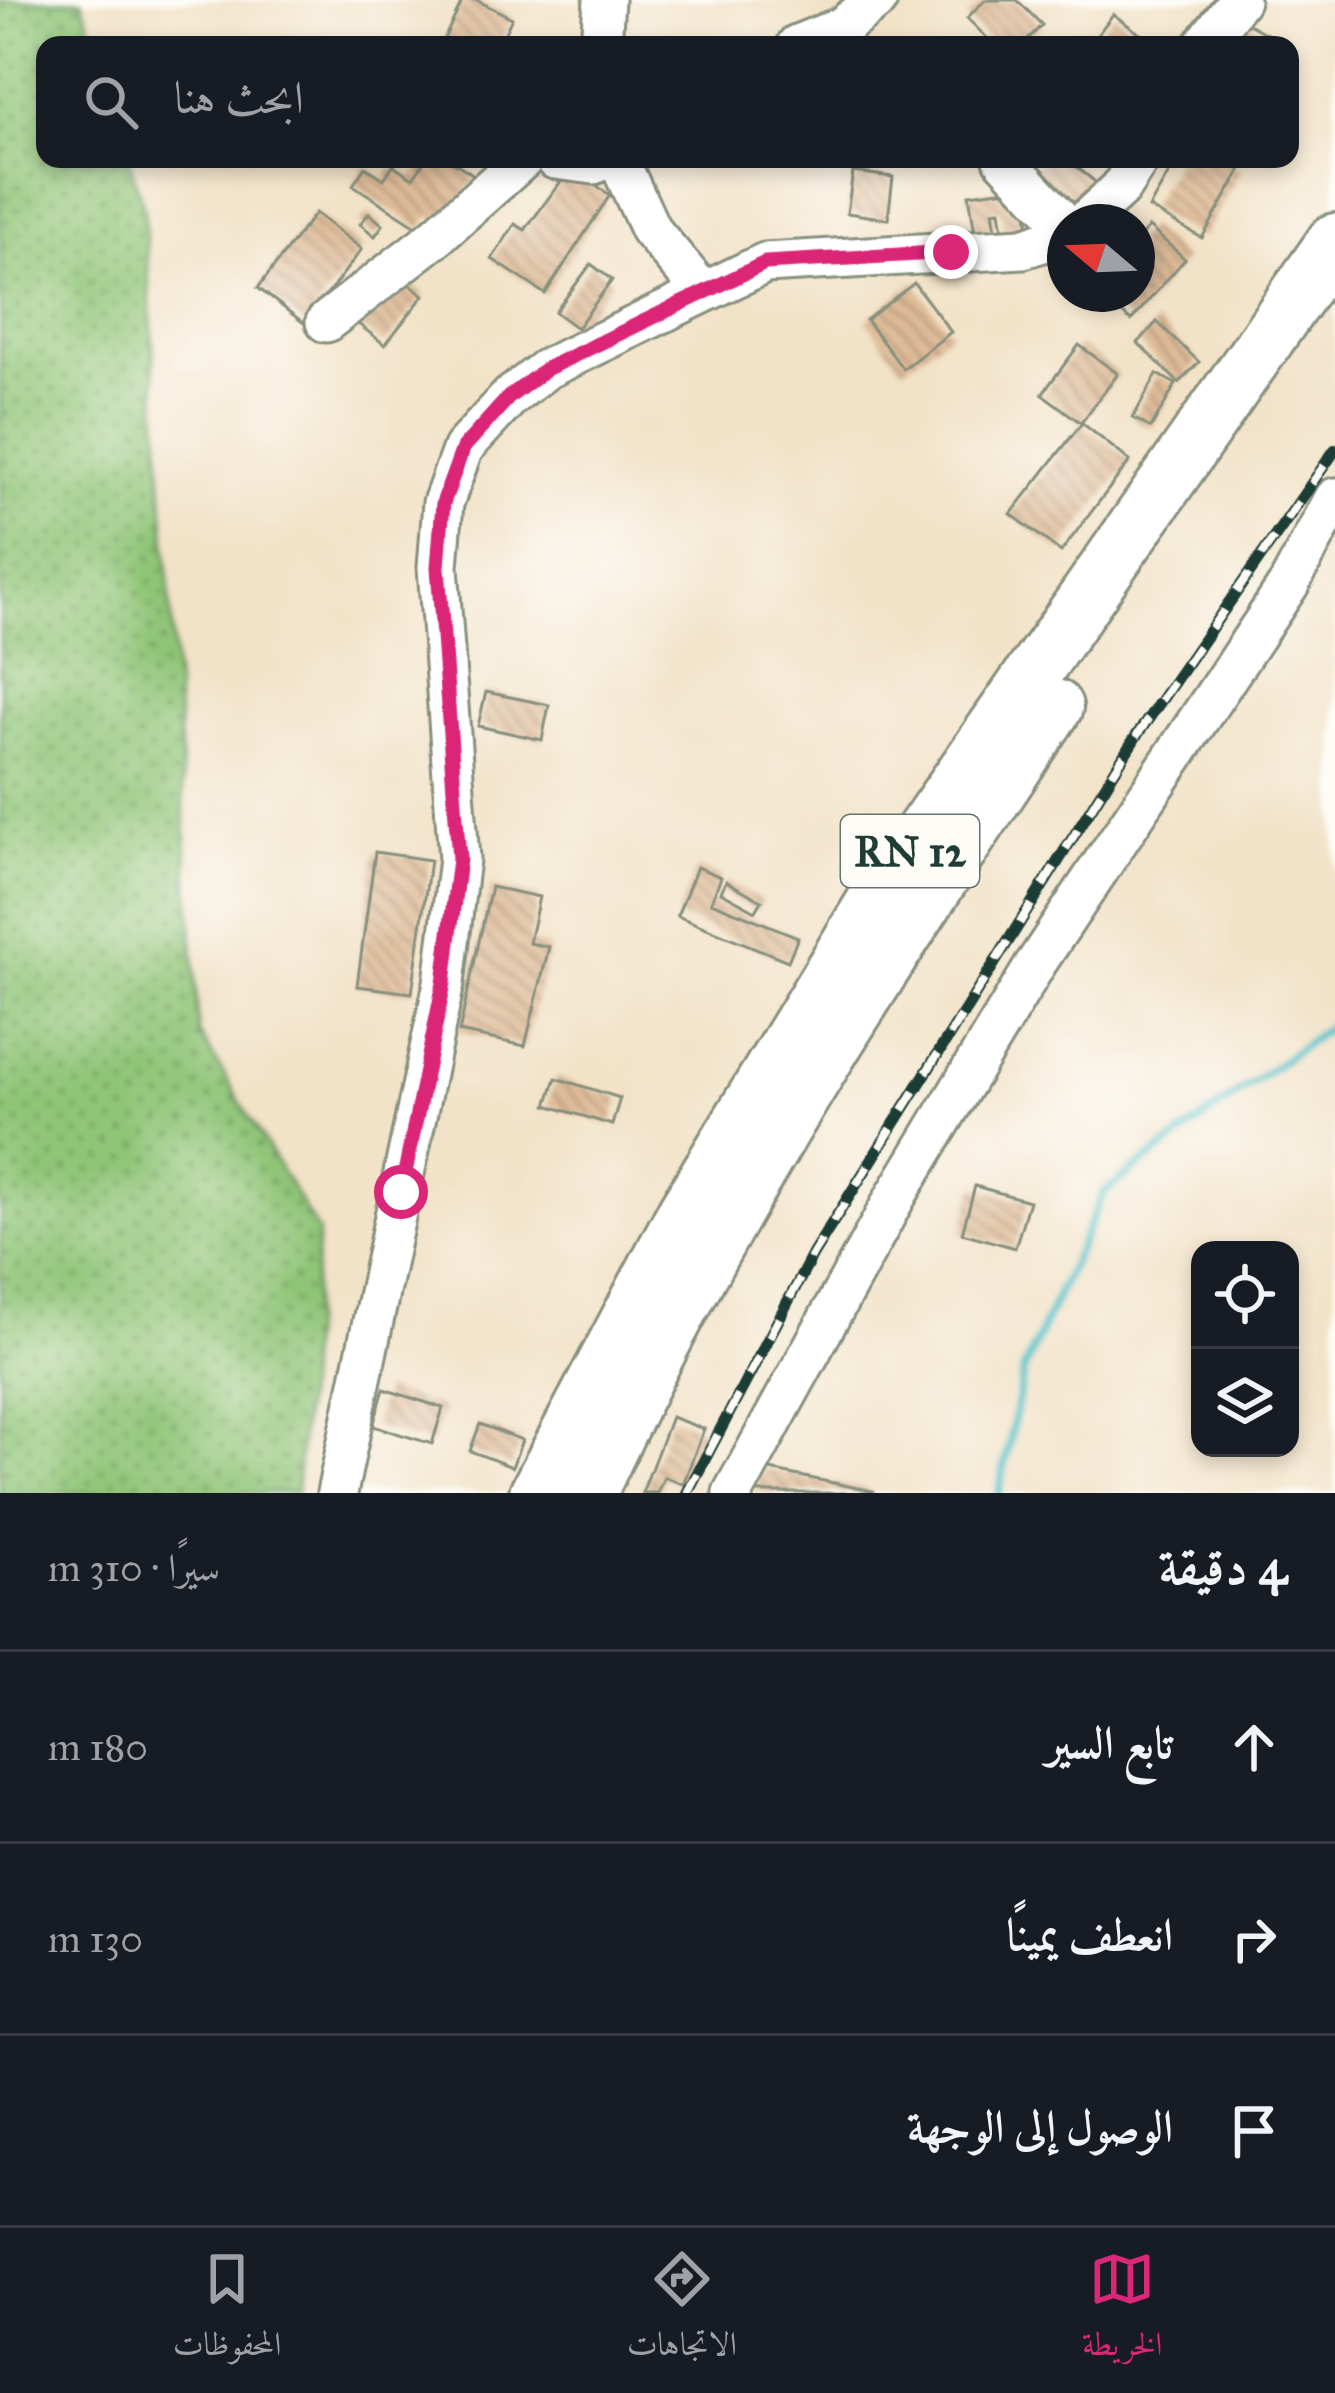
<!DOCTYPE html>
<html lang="ar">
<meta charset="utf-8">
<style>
:root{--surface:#171b24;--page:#242831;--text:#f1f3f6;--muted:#9ea1a6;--line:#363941;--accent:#db2777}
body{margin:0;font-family:"IM FELL Great Primer",Amiri,serif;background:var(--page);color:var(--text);direction:rtl}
.controls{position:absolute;right:36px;bottom:36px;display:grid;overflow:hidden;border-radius:24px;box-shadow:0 6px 18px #0003}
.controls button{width:108px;height:108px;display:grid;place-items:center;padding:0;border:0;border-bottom:3px solid var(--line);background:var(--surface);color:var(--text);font:60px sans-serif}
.compass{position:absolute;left:1047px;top:204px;width:108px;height:108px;border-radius:50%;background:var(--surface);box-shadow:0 6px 18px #0003;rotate:289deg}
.stop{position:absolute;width:36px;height:36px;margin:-27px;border:9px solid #db2777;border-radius:50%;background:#fff}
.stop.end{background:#db2777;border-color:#fff;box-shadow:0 3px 12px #0008}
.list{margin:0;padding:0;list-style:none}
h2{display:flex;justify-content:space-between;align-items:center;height:156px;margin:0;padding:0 48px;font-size:51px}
h2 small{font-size:39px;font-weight:400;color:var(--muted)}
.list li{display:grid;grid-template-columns:78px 1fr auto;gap:36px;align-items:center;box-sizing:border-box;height:192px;padding:0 48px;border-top:3px solid var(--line)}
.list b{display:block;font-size:45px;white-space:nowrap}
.list em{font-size:39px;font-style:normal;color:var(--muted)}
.icon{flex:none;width:66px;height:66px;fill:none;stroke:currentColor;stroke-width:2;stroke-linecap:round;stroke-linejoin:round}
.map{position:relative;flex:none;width:1335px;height:1493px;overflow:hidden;direction:ltr}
.search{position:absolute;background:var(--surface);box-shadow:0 6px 18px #0003;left:36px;right:36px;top:36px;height:132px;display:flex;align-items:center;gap:30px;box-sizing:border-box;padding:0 42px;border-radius:24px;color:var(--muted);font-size:45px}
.sheet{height:732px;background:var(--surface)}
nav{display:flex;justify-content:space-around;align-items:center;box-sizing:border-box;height:168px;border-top:3px solid var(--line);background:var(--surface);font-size:33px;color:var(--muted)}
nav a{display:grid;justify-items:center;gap:6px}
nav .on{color:var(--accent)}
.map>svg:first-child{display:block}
</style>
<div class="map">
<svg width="1335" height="1493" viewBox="0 0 1335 1493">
<defs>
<pattern id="grass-dots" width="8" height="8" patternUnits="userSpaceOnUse" patternTransform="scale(3)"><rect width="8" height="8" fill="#90c577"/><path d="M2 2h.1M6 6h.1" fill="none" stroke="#75a162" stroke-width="1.8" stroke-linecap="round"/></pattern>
<pattern id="building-back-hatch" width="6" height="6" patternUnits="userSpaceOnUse" patternTransform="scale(3)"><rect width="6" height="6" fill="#dfbb98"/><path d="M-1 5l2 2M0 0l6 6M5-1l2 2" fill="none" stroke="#b4997d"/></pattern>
</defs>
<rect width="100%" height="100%" fill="#fdfcf7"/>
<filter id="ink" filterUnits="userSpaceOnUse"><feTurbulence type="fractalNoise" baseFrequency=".00833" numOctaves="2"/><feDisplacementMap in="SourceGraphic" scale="24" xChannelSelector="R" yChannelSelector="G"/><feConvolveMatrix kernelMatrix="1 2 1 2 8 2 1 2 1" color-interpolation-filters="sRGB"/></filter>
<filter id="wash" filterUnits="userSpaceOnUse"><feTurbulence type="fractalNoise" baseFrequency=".004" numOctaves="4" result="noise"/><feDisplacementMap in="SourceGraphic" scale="48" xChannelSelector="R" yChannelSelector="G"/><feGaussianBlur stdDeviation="2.7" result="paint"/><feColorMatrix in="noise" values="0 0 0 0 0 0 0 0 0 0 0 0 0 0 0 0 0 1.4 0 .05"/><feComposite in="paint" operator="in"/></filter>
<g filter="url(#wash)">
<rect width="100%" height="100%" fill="#f2e2c7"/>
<!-- grass -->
<path fill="url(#grass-dots)" stroke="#588156" stroke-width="3" d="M 0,0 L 82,0 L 96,45 L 45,45 L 45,159 L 129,159 L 144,210 L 199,1033 L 318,1232 L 296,1493 L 0,1493 Z"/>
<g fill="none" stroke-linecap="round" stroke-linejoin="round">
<!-- stream -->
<path stroke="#4fbec6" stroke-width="8" d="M 999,1493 L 1024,1369 L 1104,1192 L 1335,1022"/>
</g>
<g id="blocks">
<!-- building -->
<g fill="url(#building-back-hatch)">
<path d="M 463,0 L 476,0 L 512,18 L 499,45 L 441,45 Z"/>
<path d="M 985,0 L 1017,0 L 1042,25 L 1029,38 L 1032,42 L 994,45 L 967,18 Z"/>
<path d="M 1113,14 L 1155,45 L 1092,42 Z"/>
<path d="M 1241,20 L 1287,45 L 1228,45 Z"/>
<path d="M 426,159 L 449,159 L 477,177 L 445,226 L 430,215 L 421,229 L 353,185 L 365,167 L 384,179 L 393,165 L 413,178 Z"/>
<path d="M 1043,159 L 1067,159 L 1099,185 L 1077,212 L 1031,173 Z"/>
<path d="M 1177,159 L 1221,159 L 1241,170 L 1202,238 L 1149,208 Z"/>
<path d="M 570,169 L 610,195 L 545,294 L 492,259 L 515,224 L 525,230 Z"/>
<path d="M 853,172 L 893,177 L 888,219 L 847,213 Z"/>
<path d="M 1023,187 L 1029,226 L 1003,230 L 1000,210 L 993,211 L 996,230 L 975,233 L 969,194 Z"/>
<path d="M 315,213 L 362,249 L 305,324 L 258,288 Z"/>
<path d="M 369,213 L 383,225 L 375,236 L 360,224 Z"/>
<path d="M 1149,227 L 1185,259 L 1131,321 L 1100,294 L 1137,294 L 1137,240 Z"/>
<path d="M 591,264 L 612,280 L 577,328 L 555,312 Z"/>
<path d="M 401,278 L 424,295 L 385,345 L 352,319 Z"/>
<path d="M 914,283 L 951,332 L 903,369 L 866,320 Z"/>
<path d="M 1157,322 L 1199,362 L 1179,383 L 1138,343 Z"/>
<path d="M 1079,345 L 1118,374 L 1081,423 L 1042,394 Z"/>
<path d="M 1157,374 L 1176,384 L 1151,428 L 1133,418 Z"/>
<path d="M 1082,423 L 1130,461 L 1061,552 L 1011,514 Z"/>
<path d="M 486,692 L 549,705 L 542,740 L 478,726 Z"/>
<path d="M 375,852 L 430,860 L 412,993 L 357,986 Z"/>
<path d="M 697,867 L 721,877 L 711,902 L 798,937 L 788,961 L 677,916 Z"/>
<path d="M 726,881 L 762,901 L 756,911 L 721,892 Z"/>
<path d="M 491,887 L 539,897 L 529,943 L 549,947 L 525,1046 L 459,1032 Z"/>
<path d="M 556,1078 L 620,1098 L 612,1125 L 547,1105 Z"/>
<path d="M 975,1186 L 1029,1201 L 1015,1248 L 962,1233 Z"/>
<path d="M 384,1389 L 443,1408 L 432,1444 L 373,1426 Z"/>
<path d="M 671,1417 L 704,1429 L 683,1484 L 664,1477 L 657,1493 L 642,1493 Z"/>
<path d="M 480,1424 L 522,1440 L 512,1467 L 470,1451 Z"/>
<path d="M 760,1468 L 873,1491 L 873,1493 L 755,1493 Z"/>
</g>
</g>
</g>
<g filter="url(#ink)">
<use href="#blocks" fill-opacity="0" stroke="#88907e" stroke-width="3"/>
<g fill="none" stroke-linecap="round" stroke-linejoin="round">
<defs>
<g id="minor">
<path d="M 601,45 L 604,0"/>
<path d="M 797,45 L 842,27 L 877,0"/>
<path d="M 1204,45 L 1239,0"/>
<path d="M 555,159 L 594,164 L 603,159"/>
<path d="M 618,159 L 650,229 L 702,291"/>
<path d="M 1004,159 L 1065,224"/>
<path d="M 1084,222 L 1120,189 L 1139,159"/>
<path d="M 326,322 L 432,240 L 523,159"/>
<path d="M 337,1493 L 444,983 L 459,859 L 438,567 L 443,503 L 463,448 L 510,397 L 546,369 L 765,263 L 1023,248 L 1065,235"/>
<path d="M 733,1493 L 897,1194 L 1037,962 L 1289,584 L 1335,498"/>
</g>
<g id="highway">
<path d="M 537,1493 L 685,1212 L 876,899 L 1335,241"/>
<path d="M 589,1493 C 717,1214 884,961 1055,707"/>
</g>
</defs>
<!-- minor casing -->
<use href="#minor" stroke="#88907e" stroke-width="45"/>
<!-- highway casing -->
<use href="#highway" stroke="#88907e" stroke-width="60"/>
<!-- minor -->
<use href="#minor" stroke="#fff" stroke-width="39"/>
<!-- highway -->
<use href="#highway" stroke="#fff" stroke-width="54"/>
<defs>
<path id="rail" d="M 687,1493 L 813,1254 L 1135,738 L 1335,450"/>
</defs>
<!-- rail casing -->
<use href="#rail" stroke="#1f3d34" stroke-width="12"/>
<!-- rail -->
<use href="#rail" stroke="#fdfcf7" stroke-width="8" stroke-dasharray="22" stroke-linecap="butt"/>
</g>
</g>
<g fill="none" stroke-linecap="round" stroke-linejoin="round" filter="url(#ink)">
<!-- route -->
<path stroke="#db2777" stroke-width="15" d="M 401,1192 L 444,983 L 459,859 L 438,567 L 443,503 L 463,448 L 509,397 L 546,369 L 765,263 L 951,252"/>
</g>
<g text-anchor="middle" stroke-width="9" stroke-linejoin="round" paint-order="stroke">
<!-- shield labels -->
<rect fill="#fdfcf7" stroke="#62766e" stroke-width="3" x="841" y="815" width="138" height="72" rx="9"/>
<g font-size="42" font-weight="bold" fill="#1f3d34">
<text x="910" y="866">RN 12</text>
</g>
</g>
</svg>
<div class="controls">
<button><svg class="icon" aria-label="locate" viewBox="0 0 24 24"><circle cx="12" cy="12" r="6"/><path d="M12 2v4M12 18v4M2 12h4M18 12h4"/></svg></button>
<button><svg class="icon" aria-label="layers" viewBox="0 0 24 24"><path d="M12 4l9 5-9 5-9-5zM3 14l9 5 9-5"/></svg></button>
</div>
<svg class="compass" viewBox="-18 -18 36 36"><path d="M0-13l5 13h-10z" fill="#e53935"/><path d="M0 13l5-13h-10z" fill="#9ea1a6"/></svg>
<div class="stop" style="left:401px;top:1192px"></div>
<div class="stop end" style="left:951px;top:252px"></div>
<div class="search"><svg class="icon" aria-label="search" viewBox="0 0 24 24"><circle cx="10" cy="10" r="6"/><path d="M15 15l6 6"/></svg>ابحث هنا</div>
</div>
<section class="sheet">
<h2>4 دقيقة<small>سيرًا · 310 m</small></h2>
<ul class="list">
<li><svg class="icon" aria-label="ahead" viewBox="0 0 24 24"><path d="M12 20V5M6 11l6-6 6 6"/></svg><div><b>تابع السير</b></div><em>180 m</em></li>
<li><svg class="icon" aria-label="right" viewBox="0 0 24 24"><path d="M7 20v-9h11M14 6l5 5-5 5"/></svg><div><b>انعطف يمينًا</b></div><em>130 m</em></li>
<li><svg class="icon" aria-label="arrive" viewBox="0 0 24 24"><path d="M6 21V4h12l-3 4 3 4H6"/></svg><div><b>الوصول إلى الوجهة</b></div></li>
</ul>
</section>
<nav>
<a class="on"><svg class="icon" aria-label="map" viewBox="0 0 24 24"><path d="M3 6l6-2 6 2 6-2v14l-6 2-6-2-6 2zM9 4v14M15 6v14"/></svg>الخريطة</a>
<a><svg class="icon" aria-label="directions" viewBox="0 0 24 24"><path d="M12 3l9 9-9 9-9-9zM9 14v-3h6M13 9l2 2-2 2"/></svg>الاتجاهات</a>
<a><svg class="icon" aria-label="saved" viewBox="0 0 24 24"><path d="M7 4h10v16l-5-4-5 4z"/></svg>المحفوظات</a>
</nav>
